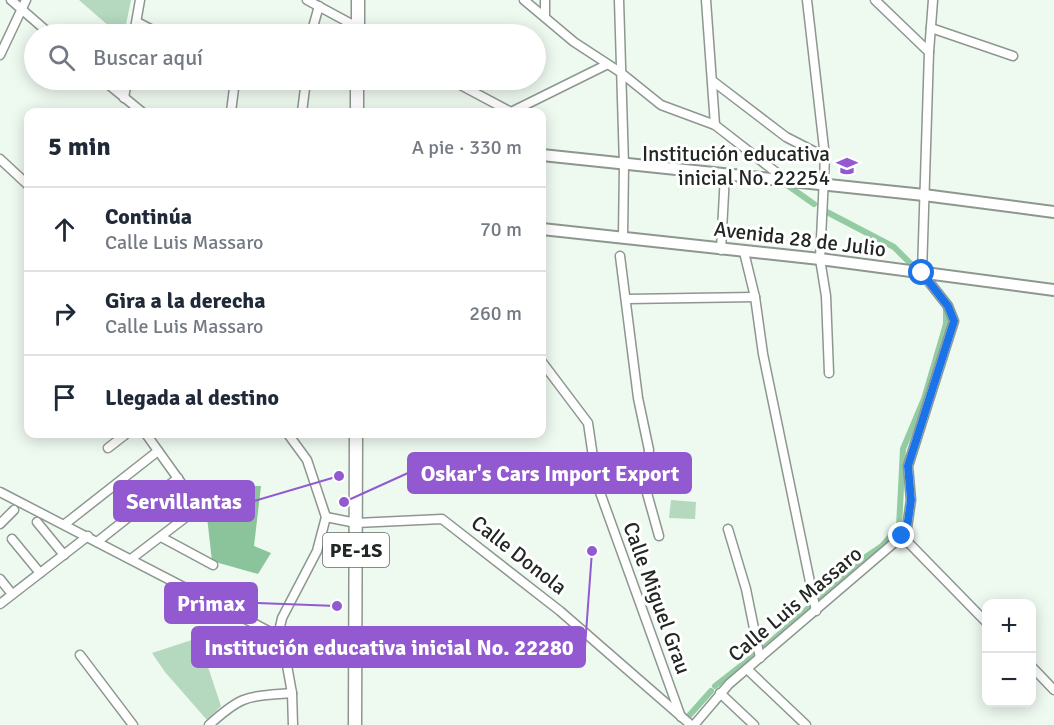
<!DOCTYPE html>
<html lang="es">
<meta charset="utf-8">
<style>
:root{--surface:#fff;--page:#f2f2f3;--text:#1f2937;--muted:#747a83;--line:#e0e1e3}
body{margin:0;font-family:Signika,sans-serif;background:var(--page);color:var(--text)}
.controls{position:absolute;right:18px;bottom:18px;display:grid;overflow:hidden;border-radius:12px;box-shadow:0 3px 15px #0003}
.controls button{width:54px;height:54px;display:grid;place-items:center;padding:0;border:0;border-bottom:2px solid var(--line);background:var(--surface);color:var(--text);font:30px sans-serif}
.stop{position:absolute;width:18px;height:18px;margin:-14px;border:4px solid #1a73e8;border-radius:50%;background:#fff}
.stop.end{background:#1a73e8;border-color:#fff;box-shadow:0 2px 6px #0008}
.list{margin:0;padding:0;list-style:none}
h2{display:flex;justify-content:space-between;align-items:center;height:78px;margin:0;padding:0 24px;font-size:26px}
h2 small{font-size:20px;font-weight:400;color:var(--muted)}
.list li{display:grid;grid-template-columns:39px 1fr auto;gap:18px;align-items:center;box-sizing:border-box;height:84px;padding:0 24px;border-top:2px solid var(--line)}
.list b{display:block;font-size:22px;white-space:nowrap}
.list p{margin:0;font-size:20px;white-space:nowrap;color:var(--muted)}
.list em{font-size:20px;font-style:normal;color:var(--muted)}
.icon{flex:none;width:33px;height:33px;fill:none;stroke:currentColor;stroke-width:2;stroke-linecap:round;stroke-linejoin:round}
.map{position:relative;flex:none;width:1054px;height:725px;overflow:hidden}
.search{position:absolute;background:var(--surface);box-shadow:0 3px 15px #0003;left:24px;top:24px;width:522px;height:66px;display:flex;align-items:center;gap:15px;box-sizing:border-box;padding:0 21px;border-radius:33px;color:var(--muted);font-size:22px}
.panel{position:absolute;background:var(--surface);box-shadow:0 3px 15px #0003;left:24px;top:108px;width:522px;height:330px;border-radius:12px}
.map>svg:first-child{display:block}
</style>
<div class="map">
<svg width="1054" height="725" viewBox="0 0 1054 725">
<rect width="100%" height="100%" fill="#eef9f0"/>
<!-- green -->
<g fill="#b4d9be">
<path d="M 79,0 L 131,0 L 124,34 L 118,34 Z"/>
<path d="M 671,500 L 696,502 L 695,519 L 669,518 Z"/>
<path d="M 201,637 L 205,655 L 201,657 L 207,664 L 221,706 L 207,720 L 165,672 L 152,653 Z"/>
</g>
<!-- forest -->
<path fill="#8bc39b" d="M 261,486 L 254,546 L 271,553 L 258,574 L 212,561 L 207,517 L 209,509 L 182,487 Z"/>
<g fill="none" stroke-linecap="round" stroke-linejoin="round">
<!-- canal -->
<g stroke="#93cba3" stroke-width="6">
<path d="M 787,185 L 814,204"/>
<path d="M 825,211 L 894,247 L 915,268"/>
<path d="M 818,600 L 860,561 L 882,546 L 899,527 L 903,449 L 924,399 L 946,324 L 946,309"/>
<path d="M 765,647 L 812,605"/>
<path d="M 715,686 L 756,654"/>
<path d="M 687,718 L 711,691"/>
</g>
<defs>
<g id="minor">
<path d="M 11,0 L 50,34"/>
<path d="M 307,0 L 370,34"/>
<path d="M 524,0 L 574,42 L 620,72 L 661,105 L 715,125 L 786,180"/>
<path d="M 545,0 L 545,17"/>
<path d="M 619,0 L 624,165 L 623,236"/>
<path d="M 706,0 L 715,125"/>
<path d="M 807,0 L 825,157 L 820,259 L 826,296 L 829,373"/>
<path d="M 137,22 L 160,34"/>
<path d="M 931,28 L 1013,56"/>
<path d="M 134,34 L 140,0"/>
<path d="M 311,34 L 319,6"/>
<path d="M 929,52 L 933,0"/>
<path d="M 0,55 L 26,0"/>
<path d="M 103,80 L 142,112"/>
<path d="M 451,80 L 511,112 L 606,65"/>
<path d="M 714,82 L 786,137 L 825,157"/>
<path d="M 124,98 L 127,80"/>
<path d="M 231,112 L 235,80"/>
<path d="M 302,112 L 306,80"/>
<path d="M 0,159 L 28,185"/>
<path d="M 721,250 L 725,174"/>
<path d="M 744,252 L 755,297 L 763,354 L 816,611"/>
<path d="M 620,256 L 638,398 L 649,450 L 648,458 L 640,468 L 659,536"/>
<path d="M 627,299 L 755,297"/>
<path d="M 542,362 L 588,423 L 597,484 L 681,717"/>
<path d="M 288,434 L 307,460 L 326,517"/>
<path d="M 108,448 L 126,434"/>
<path d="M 0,492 L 282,638"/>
<path d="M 326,517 L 356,523 L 442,519 L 560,611 L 691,725"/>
<path d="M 37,522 L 64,555"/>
<path d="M 0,524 L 14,510"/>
<path d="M 65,524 L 158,451"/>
<path d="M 728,529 L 746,589 L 760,658"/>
<path d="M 902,536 L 986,622"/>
<path d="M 161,537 L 213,565"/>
<path d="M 12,539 L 40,573"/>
<path d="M 97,542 L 178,478"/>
<path d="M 131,559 L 194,511 L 197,505 L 146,434"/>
<path d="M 0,579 L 12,594"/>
<path d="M 0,604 L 88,536"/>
<path d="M 80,655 L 133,725"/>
<path d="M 1032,667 L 1054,690"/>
<path d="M 747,669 L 806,725"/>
<path d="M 720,693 L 754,725"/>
<path d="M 209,725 C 243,694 247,697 292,693"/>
<path d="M 293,725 L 292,693 L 280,627 L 282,618 L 317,551 L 326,517"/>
<path d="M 694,725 L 729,684 L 902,536 L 907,528 L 911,500 L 908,466 L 954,321 L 948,306 L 922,273 L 929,52 L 875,0"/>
</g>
<g id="major">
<path d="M 542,155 L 924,195 L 1054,212"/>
<path d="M 542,229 L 820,259 L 1054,290"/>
</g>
<g id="highway">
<path d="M 358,34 L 358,0"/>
<path d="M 357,112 L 357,80"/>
<path d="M 355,725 L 356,434"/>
</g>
</defs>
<!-- minor casing -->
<use href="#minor" stroke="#8d978f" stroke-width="11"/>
<!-- major casing -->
<use href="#major" stroke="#8d978f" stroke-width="14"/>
<!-- highway casing -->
<use href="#highway" stroke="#8d978f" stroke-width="15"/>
<!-- minor -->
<use href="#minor" stroke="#fff" stroke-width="8"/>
<!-- major -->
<use href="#major" stroke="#fff" stroke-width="10"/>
<!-- highway -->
<use href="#highway" stroke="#fff" stroke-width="12"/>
</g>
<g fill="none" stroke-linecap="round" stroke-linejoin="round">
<!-- route -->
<path stroke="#1a73e8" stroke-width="8" d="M 902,536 L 907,528 L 911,500 L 908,466 L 954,321 L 948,306 L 922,273"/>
</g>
<!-- icons -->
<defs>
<symbol id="school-bare" viewBox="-9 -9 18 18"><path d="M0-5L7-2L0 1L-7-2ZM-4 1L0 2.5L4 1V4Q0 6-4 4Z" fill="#9259d1" stroke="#fff" stroke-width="2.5" paint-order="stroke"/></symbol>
</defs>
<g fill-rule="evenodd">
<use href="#school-bare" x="832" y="151" width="30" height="30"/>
</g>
<g text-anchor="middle" stroke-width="6" stroke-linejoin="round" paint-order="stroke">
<!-- shield labels -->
<rect fill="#fff" stroke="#656866" stroke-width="1.5" x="323" y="533" width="66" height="34" rx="4.5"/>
<g font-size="20" font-weight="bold" fill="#232724">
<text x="356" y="557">PE-1S</text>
</g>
<!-- poi labels -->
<g font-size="21" fill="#232724" stroke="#fff" text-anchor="end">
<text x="830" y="161">Institución educativa<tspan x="830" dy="24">inicial No. 22254</tspan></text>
</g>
<!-- street labels -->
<g font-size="21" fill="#232724" stroke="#fff">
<text transform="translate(800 239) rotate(7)" y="7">Avenida 28 de Julio</text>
<text transform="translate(519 555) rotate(38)" y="7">Calle Donola</text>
<text transform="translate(657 598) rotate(70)" y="7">Calle Miguel Grau</text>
<text transform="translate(795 604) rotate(-40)" y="7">Calle Luis Massaro</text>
</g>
</g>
<!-- callouts -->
<path fill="none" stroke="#9259d1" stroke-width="2" d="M344 502L408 473M339 476L254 501M337 606L257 603M592 551L585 647"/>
<g fill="#9259d1" stroke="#fff" stroke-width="2">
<circle cx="344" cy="502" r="6"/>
<circle cx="339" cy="476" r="6"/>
<circle cx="337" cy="606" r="6"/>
<circle cx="592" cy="551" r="6"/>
</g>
<g fill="#9259d1" stroke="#9259d1" stroke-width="2">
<rect x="408" y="453" width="283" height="40" rx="6"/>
<rect x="114" y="481" width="140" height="40" rx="6"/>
<rect x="165" y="583" width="92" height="40" rx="6"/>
<rect x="192" y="627" width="393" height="40" rx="6"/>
</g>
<g font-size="22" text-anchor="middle" font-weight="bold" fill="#fff">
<text x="550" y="481">Oskar's Cars Import Export</text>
<text x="184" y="509">Servillantas</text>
<text x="211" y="611">Primax</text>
<text x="389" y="655">Institución educativa inicial No. 22280</text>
</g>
</svg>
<div class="controls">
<button>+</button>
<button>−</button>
</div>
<div class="stop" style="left:922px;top:273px"></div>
<div class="stop end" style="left:902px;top:536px"></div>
<div class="search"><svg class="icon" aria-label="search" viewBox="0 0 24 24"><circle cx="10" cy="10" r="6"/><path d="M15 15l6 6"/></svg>Buscar aquí</div>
<section class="panel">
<h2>5 min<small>A pie · 330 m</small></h2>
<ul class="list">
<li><svg class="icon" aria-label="ahead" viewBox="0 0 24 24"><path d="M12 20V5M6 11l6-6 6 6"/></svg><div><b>Continúa</b><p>Calle Luis Massaro</p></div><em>70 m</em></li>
<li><svg class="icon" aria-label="right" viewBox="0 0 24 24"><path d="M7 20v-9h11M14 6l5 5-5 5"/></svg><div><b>Gira a la derecha</b><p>Calle Luis Massaro</p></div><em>260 m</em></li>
<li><svg class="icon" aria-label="arrive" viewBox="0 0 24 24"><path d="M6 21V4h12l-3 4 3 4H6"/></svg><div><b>Llegada al destino</b></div></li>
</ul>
</section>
</div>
